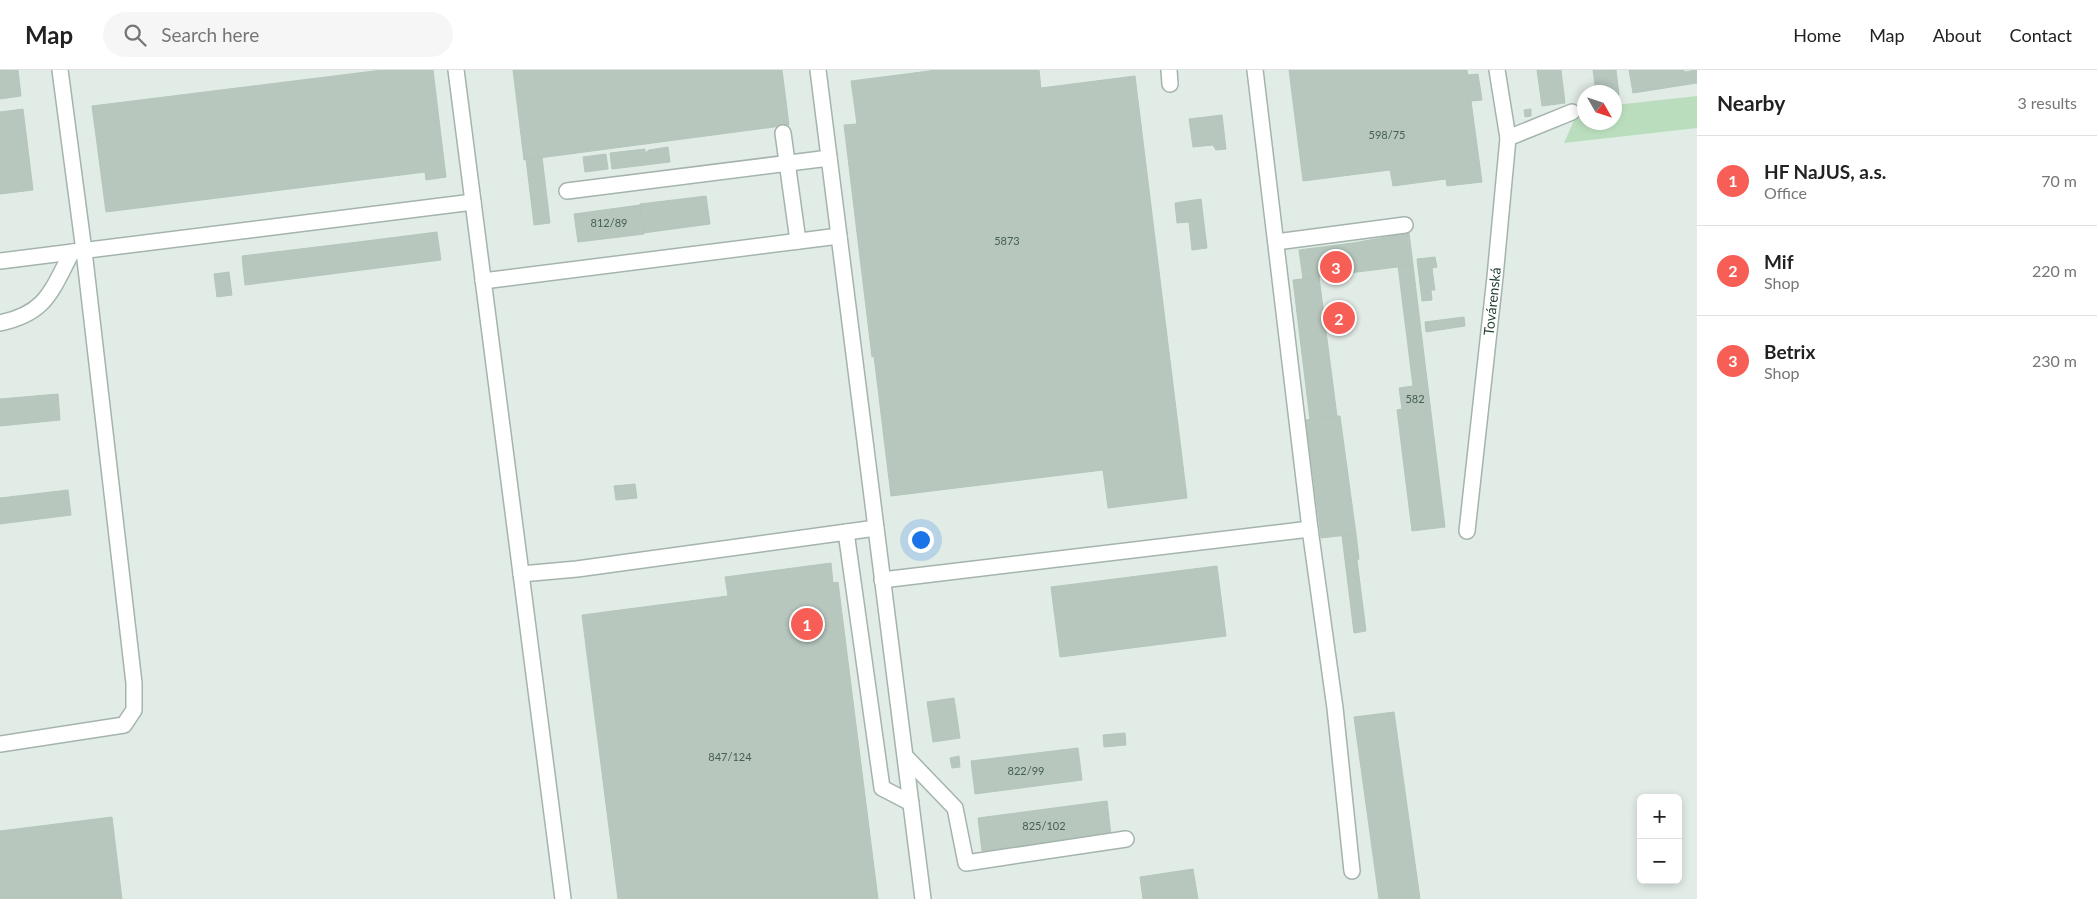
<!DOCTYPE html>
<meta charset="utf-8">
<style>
:root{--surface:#fff;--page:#f6f6f6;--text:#222;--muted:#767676;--line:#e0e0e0;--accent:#f65e56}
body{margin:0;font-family:Lato,sans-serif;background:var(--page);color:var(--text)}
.controls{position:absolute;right:15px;bottom:15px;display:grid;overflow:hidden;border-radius:8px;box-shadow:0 2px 8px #0003}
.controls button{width:45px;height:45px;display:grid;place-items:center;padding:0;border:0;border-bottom:1px solid var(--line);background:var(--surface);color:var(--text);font:25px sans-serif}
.compass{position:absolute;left:1577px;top:15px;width:45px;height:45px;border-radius:50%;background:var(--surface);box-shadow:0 2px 8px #0003;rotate:129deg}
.you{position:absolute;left:920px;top:469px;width:18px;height:18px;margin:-12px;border:4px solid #fff;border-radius:50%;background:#1a73e8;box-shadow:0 0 0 8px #1a73e833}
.badge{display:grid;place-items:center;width:32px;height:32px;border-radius:50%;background:var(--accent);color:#fff;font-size:16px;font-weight:700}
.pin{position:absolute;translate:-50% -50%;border:2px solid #fff;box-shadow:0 1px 5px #0006}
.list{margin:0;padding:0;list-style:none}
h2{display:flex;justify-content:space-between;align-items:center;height:65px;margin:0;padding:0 20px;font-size:21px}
h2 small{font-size:16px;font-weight:400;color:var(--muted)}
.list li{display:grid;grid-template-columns:32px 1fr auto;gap:15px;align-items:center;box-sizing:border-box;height:90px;padding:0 20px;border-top:1px solid var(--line)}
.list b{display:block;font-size:19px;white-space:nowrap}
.list p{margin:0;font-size:16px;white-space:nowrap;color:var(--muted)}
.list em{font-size:16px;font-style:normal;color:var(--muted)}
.icon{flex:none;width:28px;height:28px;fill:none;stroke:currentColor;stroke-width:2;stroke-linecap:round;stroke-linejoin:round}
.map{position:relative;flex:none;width:1697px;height:829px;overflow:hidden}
header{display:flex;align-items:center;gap:30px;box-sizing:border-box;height:70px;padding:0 25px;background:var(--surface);border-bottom:1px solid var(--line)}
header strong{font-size:24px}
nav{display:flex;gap:28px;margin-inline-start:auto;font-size:18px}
.search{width:350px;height:45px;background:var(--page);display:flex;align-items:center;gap:12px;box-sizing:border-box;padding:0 18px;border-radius:28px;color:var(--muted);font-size:19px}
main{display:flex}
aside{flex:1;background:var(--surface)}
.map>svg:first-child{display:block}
</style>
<header>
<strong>Map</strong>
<div class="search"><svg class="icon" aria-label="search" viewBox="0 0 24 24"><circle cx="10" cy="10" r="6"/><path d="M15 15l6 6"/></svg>Search here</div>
<nav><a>Home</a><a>Map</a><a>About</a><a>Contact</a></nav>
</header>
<main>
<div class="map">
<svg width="1697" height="829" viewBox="0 0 1697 829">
<rect width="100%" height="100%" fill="#e2ece6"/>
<!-- green -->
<path fill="#badebd" d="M 1697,26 L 1697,58 L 1564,73 L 1579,39 L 1584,39 L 1584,52 L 1614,52 L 1615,35 Z"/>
<!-- building -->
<g fill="#b7c7be" stroke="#b4c6bb">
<path d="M 0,0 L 18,0 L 21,26 L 0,29 Z"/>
<path d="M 382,0 L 433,0 L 446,107 L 426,110 L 425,102 L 106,142 L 92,36 Z"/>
<path d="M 513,0 L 782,0 L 789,55 L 524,90 Z"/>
<path d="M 937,0 L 1039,0 L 1041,18 L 1135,6 L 1187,428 L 1108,438 L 1103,400 L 891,426 L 874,286 L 872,287 L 844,55 L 857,54 L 851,11 Z"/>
<path d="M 1289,0 L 1467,0 L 1468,5 L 1478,4 L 1482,30 L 1471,31 L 1482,112 L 1447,116 L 1446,109 L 1393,116 L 1390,100 L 1303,111 Z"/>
<path d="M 1537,0 L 1561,0 L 1565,33 L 1542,36 Z"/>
<path d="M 1593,0 L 1616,0 L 1619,25 L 1614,26 L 1614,22 L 1596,22 Z"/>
<path d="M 1629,0 L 1684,0 L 1684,2 L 1697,0 L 1697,13 L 1633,23 Z"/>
<path d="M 23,39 L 33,120 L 0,124 L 0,42 Z"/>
<path d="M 1531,39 L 1531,46 L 1525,47 L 1524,40 Z"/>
<path d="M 1222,45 L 1226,79 L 1216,80 L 1213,75 L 1193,77 L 1189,49 Z"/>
<path d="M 668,77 L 670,92 L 612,99 L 610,83 L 645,79 L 645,83 L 649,80 Z"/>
<path d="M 606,84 L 608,99 L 585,102 L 583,87 Z"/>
<path d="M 542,87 L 550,153 L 534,155 L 526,89 Z"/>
<path d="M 706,126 L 710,154 L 643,163 L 640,134 Z"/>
<path d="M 1201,129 L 1207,178 L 1192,180 L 1189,152 L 1177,153 L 1175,133 Z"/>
<path d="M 640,135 L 644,164 L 578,172 L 574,144 Z"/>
<path d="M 437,162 L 441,190 L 362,200 L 358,172 Z"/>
<path d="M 1409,163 L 1413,195 L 1357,202 L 1353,173 Z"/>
<path d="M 358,172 L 362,200 L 245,215 L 242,186 Z"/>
<path d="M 1353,173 L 1357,202 L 1303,209 L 1299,180 Z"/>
<path d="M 1435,187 L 1437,197 L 1432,198 L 1435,220 L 1431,220 L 1432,230 L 1422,231 L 1417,189 Z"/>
<path d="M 1413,195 L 1445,457 L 1412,461 L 1397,340 L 1402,339 L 1399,318 L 1413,316 L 1398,196 Z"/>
<path d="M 229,202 L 232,225 L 217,227 L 214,204 Z"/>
<path d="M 1319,207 L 1337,346 L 1310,350 L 1293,210 Z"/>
<path d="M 1464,247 L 1465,256 L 1426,262 L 1425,252 Z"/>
<path d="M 58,324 L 60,350 L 0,356 L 0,329 Z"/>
<path d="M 1337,346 L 1340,346 L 1356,464 L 1321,468 L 1306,350 Z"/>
<path d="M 635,414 L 637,428 L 616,430 L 614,416 Z"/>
<path d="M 68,420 L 71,445 L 0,454 L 0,428 Z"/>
<path d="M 1356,464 L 1359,489 L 1357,490 L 1366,561 L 1354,563 L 1342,466 Z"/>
<path d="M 831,493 L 833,513 L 838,512 L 878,829 L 618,829 L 582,545 L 728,526 L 725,507 Z"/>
<path d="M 1217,496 L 1226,566 L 1060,587 L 1051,517 Z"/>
<path d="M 954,628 L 960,668 L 933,672 L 927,632 Z"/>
<path d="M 1394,642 L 1420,829 L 1379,829 L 1354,647 Z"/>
<path d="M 1125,663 L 1126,675 L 1104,677 L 1103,665 Z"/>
<path d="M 1078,678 L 1082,710 L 975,724 L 971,691 Z"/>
<path d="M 959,686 L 960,697 L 952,698 L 950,688 Z"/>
<path d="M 1107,731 L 1111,765 L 982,781 L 978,748 Z"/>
<path d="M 112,747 L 122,829 L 0,829 L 0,761 Z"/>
<path d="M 1193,799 L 1198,829 L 1143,829 L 1140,807 Z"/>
</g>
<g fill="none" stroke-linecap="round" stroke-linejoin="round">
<defs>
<g id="minor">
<path d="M 456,0 L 563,829"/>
<path d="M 818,0 L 923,829"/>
<path d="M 1169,0 L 1170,14"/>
<path d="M 1255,0 L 1310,459 L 1335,638 L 1352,801"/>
<path d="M 783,63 L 798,171"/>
<path d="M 1508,68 L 1572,42"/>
<path d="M 567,121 L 829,88"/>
<path d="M 1276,172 L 1405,155"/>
<path d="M 0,191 L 473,132"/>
<path d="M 483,211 L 839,166"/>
<path d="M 0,253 C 47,243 51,221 72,182"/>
<path id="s1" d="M 1467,461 L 1495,207 L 1508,68 L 1497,0"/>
<path d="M 846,462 L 882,718 L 911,733"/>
<path d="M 521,504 L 577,499 L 876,458"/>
<path d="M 882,510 L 1310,459"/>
<path d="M 0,674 L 124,655 L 134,640 L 134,613 L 84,181 L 60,0"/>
<path d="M 905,686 L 955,738 L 966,793 L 1126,769"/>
</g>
</defs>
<!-- minor casing -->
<use href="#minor" stroke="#a4b4ac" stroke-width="18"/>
<!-- minor -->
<use href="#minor" stroke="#fff" stroke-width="15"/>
</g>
<g text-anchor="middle" stroke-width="4.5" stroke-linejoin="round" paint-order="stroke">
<!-- number labels -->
<g font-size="11" fill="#466054">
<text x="1387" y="69">598/75</text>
<text x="609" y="157">812/89</text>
<text x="1007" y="175">5873</text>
<text x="1415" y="333">582</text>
<text x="730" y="691">847/124</text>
<text x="1026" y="705">822/99</text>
<text x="1044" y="760">825/102</text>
</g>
<!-- street labels -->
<g font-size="14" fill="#213e31" stroke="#f2f9f4">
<text dy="5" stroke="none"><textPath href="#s1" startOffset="231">Továrenská</textPath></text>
</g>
</g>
</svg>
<div class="controls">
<button>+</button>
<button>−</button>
</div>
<svg class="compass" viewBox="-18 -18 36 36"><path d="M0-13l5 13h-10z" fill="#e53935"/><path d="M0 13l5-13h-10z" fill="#767676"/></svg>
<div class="you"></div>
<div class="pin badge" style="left:807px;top:554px">1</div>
<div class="pin badge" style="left:1339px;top:248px">2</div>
<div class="pin badge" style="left:1336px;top:197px">3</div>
</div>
<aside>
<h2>Nearby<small>3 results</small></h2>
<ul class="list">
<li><span class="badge">1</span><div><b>HF NaJUS, a.s.</b><p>Office</p></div><em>70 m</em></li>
<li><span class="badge">2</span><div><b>Mif</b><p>Shop</p></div><em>220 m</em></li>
<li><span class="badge">3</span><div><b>Betrix</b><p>Shop</p></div><em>230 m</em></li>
</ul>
</aside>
</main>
